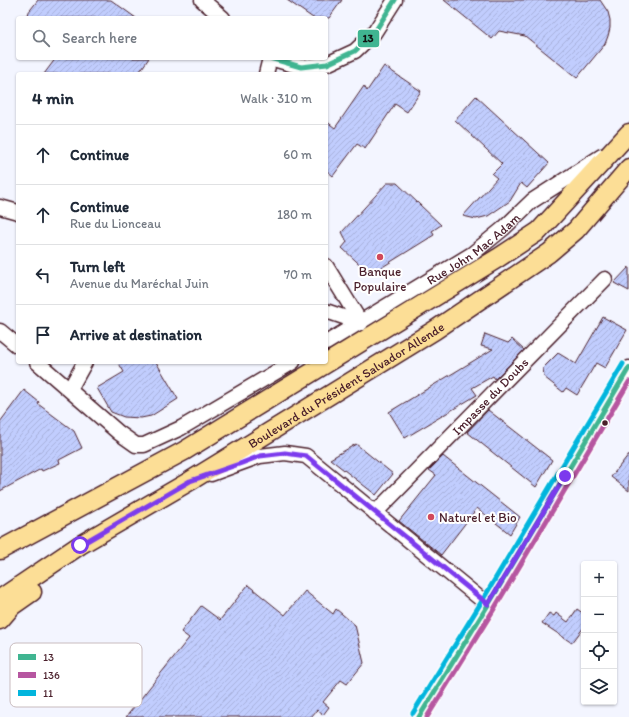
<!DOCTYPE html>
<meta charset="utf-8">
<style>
:root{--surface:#fff;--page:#f6f6f7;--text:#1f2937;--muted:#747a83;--line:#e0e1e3}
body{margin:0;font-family:Itim,sans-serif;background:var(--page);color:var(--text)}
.controls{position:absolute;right:12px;bottom:12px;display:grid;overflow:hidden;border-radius:4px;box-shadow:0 1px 3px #0004}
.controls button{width:36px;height:36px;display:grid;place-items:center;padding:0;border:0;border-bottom:1px solid var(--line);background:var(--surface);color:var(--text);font:20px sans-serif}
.stop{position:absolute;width:12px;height:12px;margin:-9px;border:3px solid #7c3aed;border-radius:50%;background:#fff}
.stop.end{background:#7c3aed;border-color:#fff;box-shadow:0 1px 4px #0008}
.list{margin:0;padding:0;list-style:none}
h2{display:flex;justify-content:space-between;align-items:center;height:52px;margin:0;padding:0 16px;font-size:17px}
h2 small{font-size:13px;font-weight:400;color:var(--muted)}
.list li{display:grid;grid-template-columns:26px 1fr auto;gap:12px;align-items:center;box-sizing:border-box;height:60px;padding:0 16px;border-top:1px solid var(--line)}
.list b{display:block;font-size:15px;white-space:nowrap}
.list p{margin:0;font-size:13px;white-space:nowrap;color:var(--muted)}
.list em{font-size:13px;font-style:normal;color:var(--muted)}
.icon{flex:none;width:22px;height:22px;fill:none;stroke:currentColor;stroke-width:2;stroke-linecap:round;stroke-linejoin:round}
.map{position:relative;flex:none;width:629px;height:717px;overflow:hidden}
.search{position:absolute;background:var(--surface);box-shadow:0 1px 3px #0004;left:16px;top:16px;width:312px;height:44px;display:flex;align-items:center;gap:10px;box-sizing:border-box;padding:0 14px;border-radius:4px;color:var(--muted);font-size:15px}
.panel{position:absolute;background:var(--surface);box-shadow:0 1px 3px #0004;left:16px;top:72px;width:312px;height:292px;border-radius:4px}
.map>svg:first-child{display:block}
</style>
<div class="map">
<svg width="629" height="717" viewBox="0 0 629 717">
<defs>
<pattern id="building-hatch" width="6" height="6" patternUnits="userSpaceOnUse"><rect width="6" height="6" fill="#c1cdfe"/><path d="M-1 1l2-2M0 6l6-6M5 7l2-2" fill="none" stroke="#a7b0da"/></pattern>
</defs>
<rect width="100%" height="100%" fill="#f3f5ff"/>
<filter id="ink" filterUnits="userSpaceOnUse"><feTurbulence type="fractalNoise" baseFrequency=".025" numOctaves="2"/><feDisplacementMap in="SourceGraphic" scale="8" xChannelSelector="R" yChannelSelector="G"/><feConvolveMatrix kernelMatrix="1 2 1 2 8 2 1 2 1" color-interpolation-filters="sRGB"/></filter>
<g filter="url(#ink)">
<!-- building -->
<g fill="url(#building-hatch)" stroke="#4a1f2b">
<path d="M 38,0 L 111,0 L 136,18 L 24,18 Z"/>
<path d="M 287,0 L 342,0 L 329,18 L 313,18 Z"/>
<path d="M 444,0 L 600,0 L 608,12 L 610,20 L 610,28 L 608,36 L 605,44 L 577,78 L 525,36 L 499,31 L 492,39 Z"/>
<path d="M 56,58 L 149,58 L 138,74 L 44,74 Z"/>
<path d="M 384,66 L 421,91 L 407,112 L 395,104 L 365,149 L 357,144 L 333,176 L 326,170 L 326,121 L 335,128 L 364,86 L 367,91 Z"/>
<path d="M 476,96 L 549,163 L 527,188 L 521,183 L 510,201 L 488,216 L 476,219 L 463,216 L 497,178 L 492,174 L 502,164 L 455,120 Z"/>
<path d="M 387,183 L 397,183 L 441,225 L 432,231 L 434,235 L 376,271 L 374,268 L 368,272 L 342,248 L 347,242 L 342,232 Z"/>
<path d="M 629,267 L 629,291 L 614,283 Z"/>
<path d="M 603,317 L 627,330 L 605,368 L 596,363 L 577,395 L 566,388 L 563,392 L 544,377 L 543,368 L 558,353 L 576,364 Z"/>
<path d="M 485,334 L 508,343 L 512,339 L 524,350 L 495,379 L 493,376 L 472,388 L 477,395 L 405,438 L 389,412 L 493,349 L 481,346 Z"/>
<path d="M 118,362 L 156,362 L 178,399 L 151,416 L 141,418 L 124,417 L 111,412 L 97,388 L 124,372 Z"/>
<path d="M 24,390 L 39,402 L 38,404 L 74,431 L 82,448 L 59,460 L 60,463 L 42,471 L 41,469 L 0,491 L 0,422 Z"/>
<path d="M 488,410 L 552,460 L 536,487 L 467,432 Z"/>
<path d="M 356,444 L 393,474 L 376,495 L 330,459 Z"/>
<path d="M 629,454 L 629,491 L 611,477 Z"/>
<path d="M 443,456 L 520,517 L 510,534 L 477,508 L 441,555 L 399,521 L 436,475 L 429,470 Z"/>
<path d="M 248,585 L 285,615 L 305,591 L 333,614 L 336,609 L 355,625 L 364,663 L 347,684 L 341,680 L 323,702 L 329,707 L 323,715 L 317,710 L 311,717 L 126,717 L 189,638 L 181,632 L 201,606 L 220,620 Z"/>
<path d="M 577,609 L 584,614 L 584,627 L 572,643 L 542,623 L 549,613 L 554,616 L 556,613 L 568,622 Z"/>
</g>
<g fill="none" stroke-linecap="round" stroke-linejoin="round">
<defs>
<g id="minor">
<path d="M 202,0 L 223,18"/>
<path d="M 270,58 L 301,67 L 327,64 L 355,51 L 374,33 L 395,0"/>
<path d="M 266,74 L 270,58"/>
<path d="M 0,207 L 18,212"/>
<path d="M 326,266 L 361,323"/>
<path d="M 326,311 L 361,323"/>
<path d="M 0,331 L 18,346"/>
<path id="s1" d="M 326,343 L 472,254 L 504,228 L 532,201 L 602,156"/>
<path d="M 37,362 L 119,433 L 136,445 L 144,445 L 181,428 L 293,362"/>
<path d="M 70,389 L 85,362"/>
<path d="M 211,474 L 260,456 L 285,453 L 306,456 L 488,605"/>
<path id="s2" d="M 375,513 L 605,279"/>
<path d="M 419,717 L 488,605 L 629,368"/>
</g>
<g id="major">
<path d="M 0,550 L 184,451 L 498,258 L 539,231 L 629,133"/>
<path id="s3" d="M 0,599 L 80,545 L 190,481 L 435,330 L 549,253 L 576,230 L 629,168"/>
<path d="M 0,620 L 12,606 L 32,592"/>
</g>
</defs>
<!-- minor casing -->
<use href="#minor" stroke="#4a1f2b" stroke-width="17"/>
<!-- major casing -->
<use href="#major" stroke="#4a1f2b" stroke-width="21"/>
<!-- minor -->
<use href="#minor" stroke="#fff" stroke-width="14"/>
<!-- major -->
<use href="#major" stroke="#fcde96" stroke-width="18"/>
<defs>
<g id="bus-1">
<path d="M 270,58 L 301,67 L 327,64 L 355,51 L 374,33 L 395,0"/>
<path d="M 419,717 L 488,605 L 629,368"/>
</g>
<path id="bus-2" d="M 427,717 L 494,609 L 629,382"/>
<path id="bus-3" d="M 413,713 L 482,601 L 623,364"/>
</defs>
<!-- bus-1 casing -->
<use href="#bus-1" stroke="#fff" stroke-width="8"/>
<!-- bus-2 casing -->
<use href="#bus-2" stroke="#fff" stroke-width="8"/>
<!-- bus-3 casing -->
<use href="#bus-3" stroke="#fff" stroke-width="8"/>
<!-- bus-1 -->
<use href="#bus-1" stroke="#40b591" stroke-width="5"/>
<!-- bus-2 -->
<use href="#bus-2" stroke="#b656a0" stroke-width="5"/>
<!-- bus-3 -->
<use href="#bus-3" stroke="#02b5dd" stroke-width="5"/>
</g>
</g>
<g fill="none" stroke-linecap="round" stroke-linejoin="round" filter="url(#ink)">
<!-- route -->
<path stroke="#7c3aed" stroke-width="5" d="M 80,545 L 190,481 L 242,463 L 260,456 L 285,453 L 306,456 L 488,604 L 565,476"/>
</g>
<!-- markers -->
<g fill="#d1495b" stroke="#fff" stroke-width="1.5">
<circle cx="380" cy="257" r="4"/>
<circle cx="431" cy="517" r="4"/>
</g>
<circle fill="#4a1f2b" stroke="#fff" stroke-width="1.5" cx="605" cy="423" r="3.5"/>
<g text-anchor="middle" stroke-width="4" stroke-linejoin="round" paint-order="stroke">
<!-- street labels -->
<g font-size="13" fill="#4a1f2b" stroke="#fff">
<text dy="5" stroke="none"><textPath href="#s1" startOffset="175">Rue John Mac Adam</textPath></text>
<text dy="5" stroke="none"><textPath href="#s3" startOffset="407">Boulevard du Président Salvador Allende</textPath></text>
<text dy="5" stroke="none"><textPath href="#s2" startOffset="164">Impasse du Doubs</textPath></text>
</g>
<!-- poi labels -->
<g font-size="13" fill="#4a1f2b" stroke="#fff">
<text x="380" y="276">Banque<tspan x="380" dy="15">Populaire</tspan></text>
<text x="439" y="522" text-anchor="start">Naturel et Bio</text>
</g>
</g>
<!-- legend -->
<rect x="10" y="643" width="132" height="64" rx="6" fill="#fff" stroke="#c9bcbf" stroke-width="1"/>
<rect x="18" y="654" width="18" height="6" fill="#40b591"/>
<rect x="18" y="672" width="18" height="6" fill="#b656a0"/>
<rect x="18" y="690" width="18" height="6" fill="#02b5dd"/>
<g font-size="11" fill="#4a1f2b">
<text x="43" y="661">13</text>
<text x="43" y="679">136</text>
<text x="43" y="697">11</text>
</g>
<rect stroke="#fff" stroke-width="1.5" x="357" y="29" width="23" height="19" rx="4" fill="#40b591"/>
<g font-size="11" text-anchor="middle" font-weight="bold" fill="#111">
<text x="368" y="42">13</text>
</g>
</svg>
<div class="controls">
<button>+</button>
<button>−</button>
<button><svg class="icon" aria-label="locate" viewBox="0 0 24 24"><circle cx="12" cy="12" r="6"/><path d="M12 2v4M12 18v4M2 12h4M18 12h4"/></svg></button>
<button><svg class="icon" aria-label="layers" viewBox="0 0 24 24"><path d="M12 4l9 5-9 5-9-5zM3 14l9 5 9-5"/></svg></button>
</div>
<div class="stop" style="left:80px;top:545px"></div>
<div class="stop end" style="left:565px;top:476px"></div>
<div class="search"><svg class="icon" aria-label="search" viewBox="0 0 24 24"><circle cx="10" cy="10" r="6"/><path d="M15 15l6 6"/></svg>Search here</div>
<section class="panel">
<h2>4 min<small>Walk · 310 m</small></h2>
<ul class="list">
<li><svg class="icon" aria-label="ahead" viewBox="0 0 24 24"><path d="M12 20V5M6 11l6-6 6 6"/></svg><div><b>Continue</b></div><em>60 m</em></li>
<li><svg class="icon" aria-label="ahead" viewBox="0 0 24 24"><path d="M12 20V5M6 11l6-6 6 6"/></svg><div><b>Continue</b><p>Rue du Lionceau</p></div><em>180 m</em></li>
<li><svg class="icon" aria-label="left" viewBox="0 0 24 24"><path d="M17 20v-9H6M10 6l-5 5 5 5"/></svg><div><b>Turn left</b><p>Avenue du Maréchal Juin</p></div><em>70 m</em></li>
<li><svg class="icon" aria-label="arrive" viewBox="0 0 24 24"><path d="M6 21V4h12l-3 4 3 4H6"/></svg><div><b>Arrive at destination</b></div></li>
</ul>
</section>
</div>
